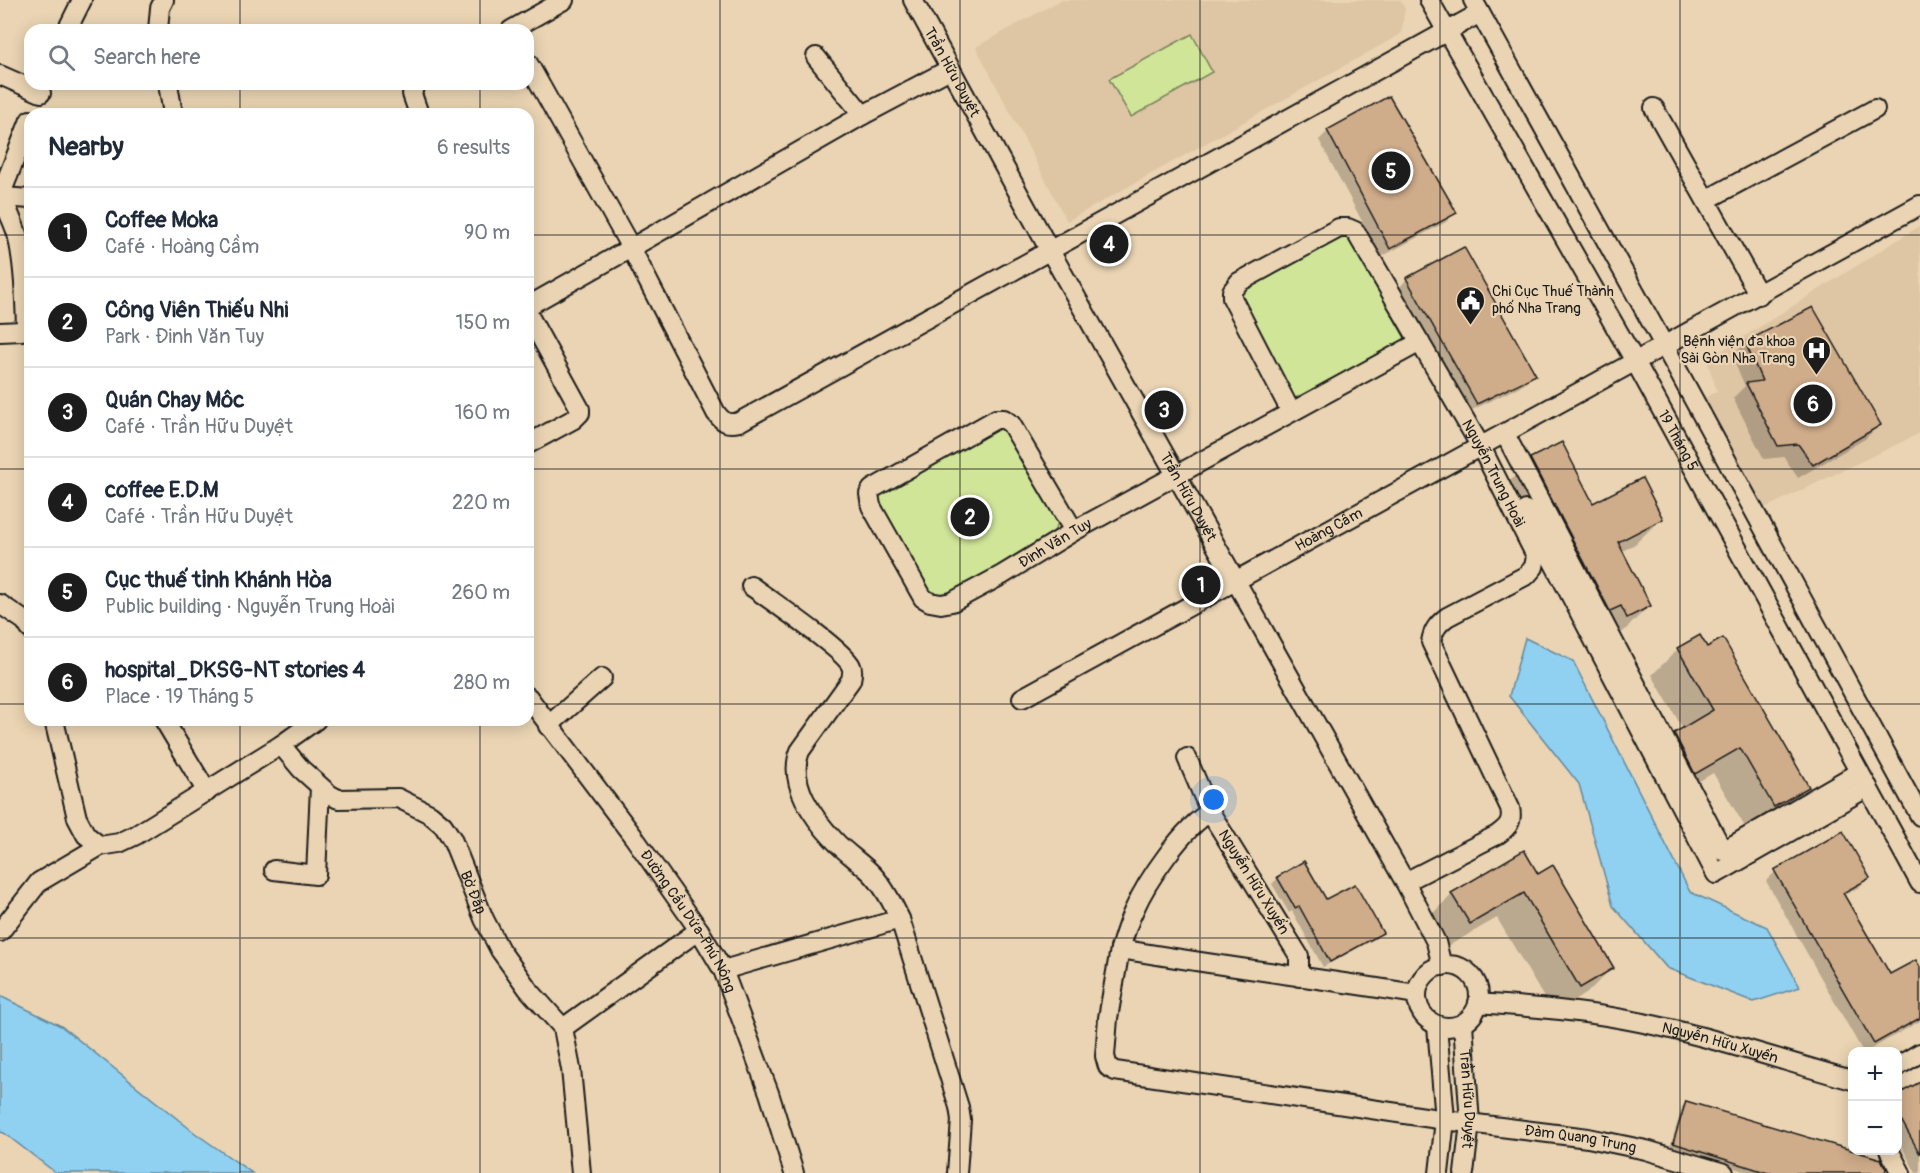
<!DOCTYPE html>
<meta charset="utf-8">
<style>
:root{--surface:#fff;--page:#f6f6f7;--text:#1f2937;--muted:#747a83;--line:#e0e1e3;--accent:#1c1c1c}
body{margin:0;font-family:Pangolin,sans-serif;background:var(--page);color:var(--text)}
.controls{position:absolute;right:18px;bottom:18px;display:grid;overflow:hidden;border-radius:12px;box-shadow:0 3px 15px #0003}
.controls button{width:54px;height:54px;display:grid;place-items:center;padding:0;border:0;border-bottom:2px solid var(--line);background:var(--surface);color:var(--text);font:30px sans-serif}
.you{position:absolute;left:1214px;top:800px;width:21px;height:21px;margin:-15px;border:4px solid #fff;border-radius:50%;background:#1a73e8;box-shadow:0 0 0 9px #1a73e833}
.badge{display:grid;place-items:center;width:39px;height:39px;border-radius:50%;background:var(--accent);color:#fff;font-size:20px;font-weight:700}
.pin{position:absolute;translate:-50% -50%;border:3px solid #fff;box-shadow:0 2px 6px #0006}
.list{margin:0;padding:0;list-style:none}
h2{display:flex;justify-content:space-between;align-items:center;height:78px;margin:0;padding:0 24px;font-size:26px}
h2 small{font-size:20px;font-weight:400;color:var(--muted)}
.list li{display:grid;grid-template-columns:39px 1fr auto;gap:18px;align-items:center;box-sizing:border-box;height:90px;padding:0 24px;border-top:2px solid var(--line)}
.list b{display:block;font-size:22px;white-space:nowrap}
.list p{margin:0;font-size:20px;white-space:nowrap;color:var(--muted)}
.list em{font-size:20px;font-style:normal;color:var(--muted)}
.icon{flex:none;width:33px;height:33px;fill:none;stroke:currentColor;stroke-width:2;stroke-linecap:round;stroke-linejoin:round}
.map{position:relative;flex:none;width:1920px;height:1173px;overflow:hidden}
.search{position:absolute;background:var(--surface);box-shadow:0 3px 15px #0003;left:24px;top:24px;width:510px;height:66px;display:flex;align-items:center;gap:15px;box-sizing:border-box;padding:0 21px;border-radius:18px;color:var(--muted);font-size:22px}
.panel{position:absolute;background:var(--surface);box-shadow:0 3px 15px #0003;left:24px;top:108px;width:510px;height:618px;border-radius:18px}
.map>svg:first-child{display:block}
</style>
<div class="map">
<svg width="1920" height="1173" viewBox="0 0 1920 1173">
<rect width="100%" height="100%" fill="#ead4b3"/>
<filter id="ink" filterUnits="userSpaceOnUse"><feTurbulence type="fractalNoise" baseFrequency=".0167" numOctaves="2"/><feDisplacementMap in="SourceGraphic" scale="12" xChannelSelector="R" yChannelSelector="G"/><feConvolveMatrix kernelMatrix="1 2 1 2 8 2 1 2 1" color-interpolation-filters="sRGB"/></filter>
<g filter="url(#ink)">
<!-- built -->
<g fill="#dec5a4">
<path d="M 1061,0 L 1400,0 L 1405,9 L 1401,34 L 1067,221 L 976,47 Z"/>
<path d="M 1920,226 L 1920,433 L 1765,508 L 1705,398 L 1717,391 L 1707,360 Z"/>
</g>
<!-- green -->
<g fill="#d1e599" stroke="#76805a" stroke-width="1.5">
<path d="M 1192,34 L 1212,72 L 1131,117 L 1109,79 Z"/>
<path d="M 1342,234 L 1349,237 L 1407,342 L 1295,402 L 1238,295 L 1242,290 Z"/>
<path d="M 998,426 L 1007,428 L 1058,523 L 1052,536 L 947,596 L 940,598 L 930,592 L 876,499 L 883,491 Z"/>
</g>
<!-- water -->
<g fill="#90d0f1" stroke="#62889c" stroke-width="1.5">
<path d="M 1525,638 L 1573,661 L 1690,892 L 1767,927 L 1800,987 L 1754,1002 L 1667,968 L 1613,906 L 1579,784 L 1509,696 Z"/>
<path d="M 0,996 L 61,1026 L 195,1133 L 252,1173 L 56,1173 L 4,1133 L 0,1132 Z"/>
</g>
<!-- shadow -->
<g fill="#0003">
<path d="M 1328,131 L 1455,213 L 1446,222 L 1381,257 L 1319,140 Z"/>
<path d="M 1407,279 L 1534,374 L 1525,384 L 1468,412 L 1398,289 Z"/>
<path d="M 1745,343 L 1879,425 L 1865,439 L 1798,478 L 1784,457 L 1764,459 L 1733,398 L 1745,386 L 1732,357 Z"/>
<path d="M 1531,460 L 1592,505 L 1662,518 L 1635,544 L 1621,552 L 1649,606 L 1623,632 L 1601,643 L 1505,486 Z"/>
<path d="M 1678,649 L 1706,649 L 1807,786 L 1781,812 L 1748,832 L 1713,773 L 1669,799 L 1649,760 L 1675,734 L 1683,729 L 1652,675 Z"/>
<path d="M 1843,833 L 1868,878 L 1859,887 L 1843,896 L 1889,977 L 1920,970 L 1920,1021 L 1866,1052 L 1863,1052 L 1766,881 L 1775,872 Z"/>
<path d="M 1537,876 L 1612,968 L 1586,994 L 1553,1013 L 1497,918 L 1443,949 L 1426,920 L 1452,894 Z"/>
<path d="M 1278,878 L 1326,901 L 1381,933 L 1375,939 L 1323,967 L 1292,911 L 1289,913 L 1272,884 Z"/>
<path d="M 1920,1083 L 1920,1173 L 1916,1173 L 1898,1140 L 1898,1096 Z"/>
<path d="M 1686,1102 L 1883,1173 L 1751,1173 L 1670,1148 L 1682,1107 Z"/>
</g>
<!-- building -->
<g fill="#cfac8a" stroke="#1c1c1c" stroke-width="1.5">
<path d="M 1389,96 L 1457,213 L 1390,249 L 1327,130 Z"/>
<path d="M 1464,247 L 1536,375 L 1477,404 L 1406,278 Z"/>
<path d="M 1813,307 L 1881,425 L 1813,465 L 1798,444 L 1778,446 L 1746,383 L 1762,381 L 1745,342 Z"/>
<path d="M 1562,442 L 1593,503 L 1642,478 L 1663,519 L 1618,542 L 1651,606 L 1627,618 L 1621,606 L 1610,611 L 1530,458 Z"/>
<path d="M 1700,635 L 1707,647 L 1723,638 L 1809,787 L 1774,807 L 1740,748 L 1695,774 L 1674,733 L 1713,710 L 1677,648 Z"/>
<path d="M 1843,831 L 1870,878 L 1843,893 L 1890,974 L 1916,960 L 1920,967 L 1920,1018 L 1874,1044 L 1774,870 Z"/>
<path d="M 1524,850 L 1538,874 L 1553,865 L 1614,968 L 1580,988 L 1524,893 L 1470,924 L 1451,893 Z"/>
<path d="M 1304,861 L 1326,899 L 1355,884 L 1383,933 L 1330,962 L 1299,906 L 1295,908 L 1277,877 Z"/>
<path d="M 1920,1082 L 1920,1154 L 1898,1114 L 1898,1094 Z"/>
<path d="M 1686,1101 L 1881,1159 L 1886,1169 L 1885,1173 L 1768,1173 L 1673,1143 Z"/>
</g>
<g fill="none" stroke-linecap="round" stroke-linejoin="round">
<defs>
<g id="minor">
<path id="s1" d="M 913,0 L 1049,249 L 1405,882 L 1436,942 L 1442,966"/>
<path id="s2" d="M 1429,0 L 1636,363 L 1920,883"/>
<path d="M 1473,0 L 1665,347 L 1920,816"/>
<path d="M 67,30 L 82,0"/>
<path d="M 158,30 L 160,8 L 164,0"/>
<path d="M 511,30 L 564,0"/>
<path d="M 816,57 L 863,115"/>
<path d="M 528,63 L 631,248 L 863,115 L 950,69"/>
<path d="M 0,75 L 41,93"/>
<path d="M 168,84 L 173,114"/>
<path d="M 415,84 L 412,94 L 419,114"/>
<path d="M 1654,108 L 1759,295"/>
<path d="M 3,197 L 30,199"/>
<path d="M 1706,200 L 1875,109"/>
<path d="M 528,306 L 631,248 L 716,413 C 723,422 727,425 739,422 L 1480,13"/>
<path d="M 528,314 L 580,409 L 580,413 L 574,419 L 528,444"/>
<path d="M 0,332 L 22,331 L 26,326 C 25,296 24,266 18,238 C 14,220 3,207 3,189 L 30,120"/>
<path id="s3" d="M 1291,412 L 1232,298 L 1232,291 L 1239,282 L 1339,228 L 1348,228 L 1355,231 L 1481,447 L 1536,556 L 1534,567 L 1527,575 L 1447,617 C 1438,624 1433,630 1431,642 L 1510,808 C 1513,822 1508,827 1497,835 L 1405,882"/>
<path d="M 1505,434 L 1723,851 L 1859,772"/>
<path d="M 1526,510 L 1716,874 L 1868,787"/>
<path id="s4" d="M 1074,531 L 1011,424 L 1004,419 L 996,419 L 872,489 L 869,494 L 871,506 L 923,598 L 930,602 L 941,604 L 952,602 L 1002,575 L 1074,531 L 1420,342"/>
<path d="M 751,586 C 769,599 845,651 851,666 C 853,670 852,675 851,680 L 800,751 C 787,783 814,819 835,841 C 847,854 862,863 873,875 C 885,888 893,904 900,919"/>
<path d="M 0,604 L 25,621 L 30,629"/>
<path id="s5" d="M 528,697 L 633,836 L 699,930 L 723,970 L 769,1093 L 794,1173"/>
<path id="s6" d="M 1022,698 C 1321,532 1622,371 1920,205"/>
<path d="M 54,720 L 77,818 L 86,835 L 100,846 L 119,843 L 136,835 L 281,745"/>
<path d="M 164,720 L 207,792"/>
<path id="s7" d="M 316,720 L 281,745 L 301,769 L 329,794 L 338,799 L 398,798 L 430,814 L 443,825 L 452,839 L 484,919 L 500,950 L 528,989 L 563,1028 L 571,1069 L 581,1173"/>
<path d="M 548,726 L 602,678"/>
<path d="M 1187,758 L 1210,812"/>
<path d="M 274,870 L 316,875 L 320,787"/>
<path d="M 0,932 L 39,882 L 100,846"/>
<path id="s8" d="M 1120,949 L 1108,1018 L 1105,1056 L 1108,1067 L 1115,1071 L 1445,1120 L 1588,1138 L 1646,1150 L 1724,1173"/>
<circle cx="1448" cy="996" r="31"/>
<path d="M 723,970 L 900,919 L 959,1107 L 961,1120 L 957,1173"/>
<path d="M 1299,977 L 1299,956 L 1210,812 C 1183,828 1147,880 1134,910 C 1128,922 1124,936 1120,949 C 1218,966 1318,978 1416,994"/>
<path id="s9" d="M 1478,1003 C 1527,1007 1575,1010 1623,1019 C 1701,1033 1776,1059 1852,1080"/>
<path id="s10" d="M 1463,1024 L 1470,1123 L 1464,1173"/>
<path d="M 1437,1026 L 1445,1120 L 1439,1173"/>
<path d="M 563,1028 L 699,930"/>
<path d="M 1898,1066 L 1920,1053"/>
<path d="M 1889,1150 L 1901,1173"/>
</g>
</defs>
<!-- minor casing -->
<use href="#minor" stroke="#1c1c1c" stroke-width="22"/>
<!-- minor -->
<use href="#minor" stroke="#ead4b3" stroke-width="18"/>
</g>
</g>
<!-- grid -->
<path fill="none" stroke="#1c1c1c" stroke-width="1.5" stroke-opacity="0.55" d="M 240,0 L 240,30M 480,0 L 480,30M 720,0 L 720,1173M 960,0 L 960,1173M 1200,0 L 1200,1173M 1440,0 L 1440,1173M 1680,0 L 1680,1173M 240,84 L 240,114M 480,84 L 480,114M 0,235 L 30,235M 528,235 L 1920,235M 0,469 L 30,469M 528,469 L 1920,469M 0,704 L 30,704M 528,704 L 1920,704M 240,720 L 240,1173M 480,720 L 480,1173M 0,938 L 1920,938"/>
<!-- icons -->
<defs>
<symbol id="civic-pin" viewBox="-11 -11 22 30"><path d="M0 17L-7.5 6A9.5 9.5 0 1 1 7.5 6Z" fill="#1c1c1c" stroke="#ead4b3"/><path d="M-.6-6.5H3V-4.5H.6V-3L4-1V1h2V6H-6V1h2V-1L-.6-3ZM-1.2 2.5V6h2.4V2.5Z" fill="#fff"/></symbol>
<symbol id="hospital-pin" viewBox="-11 -11 22 30"><path d="M0 17L-7.5 6A9.5 9.5 0 1 1 7.5 6Z" fill="#1c1c1c" stroke="#ead4b3"/><path d="M-5-5h3v3.5h4V-5h3V5h-3V1.5h-4V5h-3Z" fill="#fff"/></symbol>
</defs>
<g fill-rule="evenodd">
<use href="#civic-pin" x="1454" y="284" width="33" height="45"/>
<use href="#hospital-pin" x="1800" y="334" width="33" height="45"/>
</g>
<g text-anchor="middle" stroke-width="4.5" stroke-linejoin="round" paint-order="stroke">
<!-- street labels -->
<g font-size="15" fill="#1c1c1c" stroke="#ead4b3">
<text dy="5" stroke="none"><textPath href="#s1" startOffset="82">Trần Hữu Duyệt</textPath></text>
<text dy="5" stroke="none"><textPath href="#s2" startOffset="506">19 Tháng 5</textPath></text>
<text dy="5" stroke="none"><textPath href="#s3" startOffset="556">Nguyễn Trung Hoài</textPath></text>
<text dy="5" stroke="none"><textPath href="#s1" startOffset="568">Trần Hữu Duyệt</textPath></text>
<text dy="5" stroke="none"><textPath href="#s6" startOffset="350">Hoàng Cầm</textPath></text>
<text dy="5" stroke="none"><textPath href="#s4" startOffset="556">Đinh Văn Tuy</textPath></text>
<text transform="translate(1254 882) rotate(58)" y="5">Nguyễn Hữu Xuyến</text>
<text dy="5" stroke="none"><textPath href="#s7" startOffset="309">Bờ Đắp</textPath></text>
<text dy="5" stroke="none"><textPath href="#s5" startOffset="276">Đường Cầu Dứa-Phú Nông</textPath></text>
<text dy="5" stroke="none"><textPath href="#s9" startOffset="246">Nguyễn Hữu Xuyến</textPath></text>
<text dy="5" stroke="none"><textPath href="#s10" startOffset="75">Trần Hữu Duyệt</textPath></text>
<text dy="5" stroke="none"><textPath href="#s8" startOffset="598">Đàm Quang Trung</textPath></text>
</g>
<!-- poi labels -->
<g font-size="15" fill="#1c1c1c" stroke="#ead4b3" text-anchor="start">
<text x="1492" y="296">Chi Cục Thuế Thành<tspan x="1492" dy="17">phố Nha Trang</tspan></text>
<text x="1795" y="346" text-anchor="end">Bệnh viện đa khoa<tspan x="1795" dy="17">Sài Gòn Nha Trang</tspan></text>
</g>
</g>
</svg>
<div class="controls">
<button>+</button>
<button>−</button>
</div>
<div class="you"></div>
<div class="pin badge" style="left:1201px;top:585px">1</div>
<div class="pin badge" style="left:970px;top:517px">2</div>
<div class="pin badge" style="left:1164px;top:410px">3</div>
<div class="pin badge" style="left:1109px;top:244px">4</div>
<div class="pin badge" style="left:1391px;top:171px">5</div>
<div class="pin badge" style="left:1813px;top:404px">6</div>
<div class="search"><svg class="icon" aria-label="search" viewBox="0 0 24 24"><circle cx="10" cy="10" r="6"/><path d="M15 15l6 6"/></svg>Search here</div>
<section class="panel">
<h2>Nearby<small>6 results</small></h2>
<ul class="list">
<li><span class="badge">1</span><div><b>Coffee Moka</b><p>Café · Hoàng Cầm</p></div><em>90 m</em></li>
<li><span class="badge">2</span><div><b>Công Viên Thiếu Nhi</b><p>Park · Đinh Văn Tuy</p></div><em>150 m</em></li>
<li><span class="badge">3</span><div><b>Quán Chay Môc</b><p>Café · Trần Hữu Duyệt</p></div><em>160 m</em></li>
<li><span class="badge">4</span><div><b>coffee E.D.M</b><p>Café · Trần Hữu Duyệt</p></div><em>220 m</em></li>
<li><span class="badge">5</span><div><b>Cục thuế tỉnh Khánh Hòa</b><p>Public building · Nguyễn Trung Hoài</p></div><em>260 m</em></li>
<li><span class="badge">6</span><div><b>hospital_DKSG-NT stories 4</b><p>Place · 19 Tháng 5</p></div><em>280 m</em></li>
</ul>
</section>
</div>
